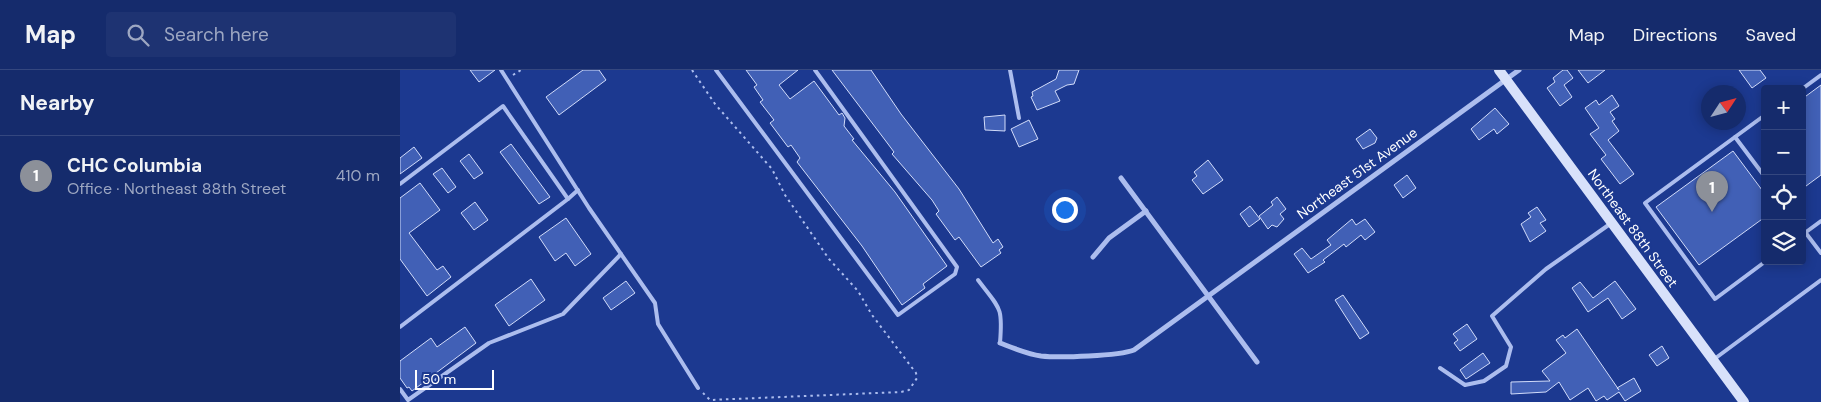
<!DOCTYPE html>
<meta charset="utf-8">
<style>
:root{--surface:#152b6c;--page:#1e3372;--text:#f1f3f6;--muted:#9da7c2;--line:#34477f;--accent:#8c9099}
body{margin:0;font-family:"DM Sans",sans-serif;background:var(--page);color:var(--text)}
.controls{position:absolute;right:15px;top:15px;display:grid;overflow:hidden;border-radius:5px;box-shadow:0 2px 12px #0003}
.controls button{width:45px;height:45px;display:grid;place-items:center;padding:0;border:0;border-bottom:1px solid var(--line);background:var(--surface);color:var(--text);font:25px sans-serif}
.compass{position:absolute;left:1301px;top:15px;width:45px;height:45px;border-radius:50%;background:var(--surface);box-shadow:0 2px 12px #0003;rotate:54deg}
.scale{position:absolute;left:15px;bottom:12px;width:79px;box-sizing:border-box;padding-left:5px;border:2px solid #fff;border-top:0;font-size:14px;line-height:18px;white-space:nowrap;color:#fff;-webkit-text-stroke:4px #1c3990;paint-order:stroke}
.you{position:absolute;left:664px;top:139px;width:18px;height:18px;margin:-12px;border:4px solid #fff;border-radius:50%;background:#1a73e8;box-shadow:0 0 0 8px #1a73e833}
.badge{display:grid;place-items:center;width:32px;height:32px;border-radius:50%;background:var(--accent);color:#fff;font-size:16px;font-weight:700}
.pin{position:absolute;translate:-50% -41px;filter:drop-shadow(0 1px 2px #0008)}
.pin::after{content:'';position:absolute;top:26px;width:18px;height:15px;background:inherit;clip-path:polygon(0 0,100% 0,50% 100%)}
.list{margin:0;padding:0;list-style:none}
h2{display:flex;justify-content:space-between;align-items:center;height:65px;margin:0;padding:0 20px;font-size:21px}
h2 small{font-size:16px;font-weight:400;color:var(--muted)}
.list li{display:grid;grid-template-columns:32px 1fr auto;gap:15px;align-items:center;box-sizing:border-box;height:80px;padding:0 20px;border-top:1px solid var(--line)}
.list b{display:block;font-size:19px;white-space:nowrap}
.list p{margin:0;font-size:16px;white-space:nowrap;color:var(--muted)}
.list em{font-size:16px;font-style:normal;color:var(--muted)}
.icon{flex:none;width:28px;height:28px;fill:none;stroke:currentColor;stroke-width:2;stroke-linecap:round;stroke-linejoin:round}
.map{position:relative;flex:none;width:1421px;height:332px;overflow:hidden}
header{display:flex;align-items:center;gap:30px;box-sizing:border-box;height:70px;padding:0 25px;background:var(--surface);border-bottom:1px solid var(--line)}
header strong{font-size:24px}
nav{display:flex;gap:28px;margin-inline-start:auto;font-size:18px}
.search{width:350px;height:45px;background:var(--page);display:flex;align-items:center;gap:12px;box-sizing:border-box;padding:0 18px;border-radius:5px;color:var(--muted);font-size:19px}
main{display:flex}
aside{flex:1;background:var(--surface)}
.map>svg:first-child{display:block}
</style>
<header>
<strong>Map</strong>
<div class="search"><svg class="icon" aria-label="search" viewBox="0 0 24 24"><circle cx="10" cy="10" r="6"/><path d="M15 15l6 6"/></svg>Search here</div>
<nav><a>Map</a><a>Directions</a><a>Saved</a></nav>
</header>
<main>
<aside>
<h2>Nearby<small></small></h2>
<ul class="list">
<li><span class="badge">1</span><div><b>CHC Columbia</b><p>Office · Northeast 88th Street</p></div><em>410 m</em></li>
</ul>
</aside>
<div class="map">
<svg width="1421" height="332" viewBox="0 0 1421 332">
<rect width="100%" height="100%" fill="#1c3990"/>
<!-- building -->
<g fill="#4160b6" stroke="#d2dcfa">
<path d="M 70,0 L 95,0 L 79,12 Z"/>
<path d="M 183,0 L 199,0 L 206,10 L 159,45 L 146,27 Z"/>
<path d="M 346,0 L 398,0 L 379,15 L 390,29 L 414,11 L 439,45 L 442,43 L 445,48 L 444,56 L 454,69 L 452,70 L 495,122 L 547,196 L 523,214 L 525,218 L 502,235 L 462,176 L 397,92 L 400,88 L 391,75 L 388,77 L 370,53 L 374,50 L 360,32 L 363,30 L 354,17 L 357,15 Z"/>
<path d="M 432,0 L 471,0 L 501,44 L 559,119 L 593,173 L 598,169 L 603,177 L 599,180 L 601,183 L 581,197 L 559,167 L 555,170 L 536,144 L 539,141 L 532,130 L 492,84 L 494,82 L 485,70 Z"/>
<path d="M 659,0 L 679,0 L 674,14 L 667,15 L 655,21 L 660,31 L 637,40 L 631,27 L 633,26 L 632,22 L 656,9 Z"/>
<path d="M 1163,0 L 1167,0 L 1173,8 L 1164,15 L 1172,27 L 1160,36 L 1147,18 L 1155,12 L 1153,8 Z"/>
<path d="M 1178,0 L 1205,0 L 1188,13 Z"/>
<path d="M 1339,0 L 1360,0 L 1366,8 L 1352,18 Z"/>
<path d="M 1421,15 L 1421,105 L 1402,119 L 1402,29 Z"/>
<path d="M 1212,25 L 1219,36 L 1210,42 L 1215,49 L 1212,51 L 1219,61 L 1208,70 L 1234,104 L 1220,114 L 1201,89 L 1206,85 L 1190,64 L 1199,58 L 1185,38 L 1196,30 L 1199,35 Z"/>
<path d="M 1095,38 L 1109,54 L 1097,64 L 1094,59 L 1079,70 L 1071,59 Z"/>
<path d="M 605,45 L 605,61 L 585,60 L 584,47 Z"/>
<path d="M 629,50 L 638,69 L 619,77 L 611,59 Z"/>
<path d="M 970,59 L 977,68 L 975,73 L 963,79 L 956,69 Z"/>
<path d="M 111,74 L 150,127 L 139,134 L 100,82 Z"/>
<path d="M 14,77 L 22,88 L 0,104 L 0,88 Z"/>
<path d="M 1333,81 L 1365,124 L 1365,147 L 1299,195 L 1256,137 Z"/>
<path d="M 69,84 L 83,103 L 74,109 L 60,91 Z"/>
<path d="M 808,90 L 823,110 L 803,124 L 792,110 L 797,106 L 794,102 Z"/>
<path d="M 42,98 L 56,117 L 48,123 L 33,104 Z"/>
<path d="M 1007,105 L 1016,118 L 1003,128 L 994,115 Z"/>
<path d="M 20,113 L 40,140 L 9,163 L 37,200 L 43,196 L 51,207 L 27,226 L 0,189 L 0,128 Z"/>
<path d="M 877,127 L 886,139 L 880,144 L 884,149 L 877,157 L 872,155 L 868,159 L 859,146 L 873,135 L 871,132 Z"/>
<path d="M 75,132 L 88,150 L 74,160 L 61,143 Z"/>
<path d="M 850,136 L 860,149 L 849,157 L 840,144 Z"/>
<path d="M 1137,137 L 1146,150 L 1140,153 L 1146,161 L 1130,172 L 1121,154 L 1131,147 L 1128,143 Z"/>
<path d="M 166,148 L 191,184 L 175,196 L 166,183 L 155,191 L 139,167 Z"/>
<path d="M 952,149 L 956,155 L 965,149 L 975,162 L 965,170 L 961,165 L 946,177 L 944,174 L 923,190 L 925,192 L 908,203 L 894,184 L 902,178 L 911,189 L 931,175 L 927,170 Z"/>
<path d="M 131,209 L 145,230 L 109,256 L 95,235 Z"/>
<path d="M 226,211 L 235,223 L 211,240 L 203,228 Z"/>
<path d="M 1215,211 L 1236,239 L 1222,249 L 1208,228 L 1188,242 L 1172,218 L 1180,212 L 1193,228 Z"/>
<path d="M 943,225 L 969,263 L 960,269 L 935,230 Z"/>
<path d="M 1067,254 L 1077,269 L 1060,281 L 1054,273 L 1058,270 L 1053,264 Z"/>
<path d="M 65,257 L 76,273 L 12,321 L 9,317 L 7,318 L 0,308 L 0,291 L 31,268 L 37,277 Z"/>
<path d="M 1177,259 L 1219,320 L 1217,318 L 1234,308 L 1241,321 L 1225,331 L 1219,322 L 1207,330 L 1204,326 L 1196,331 L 1188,318 L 1170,330 L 1159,312 L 1146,322 L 1111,324 L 1111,312 L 1150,311 L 1142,301 L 1166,283 L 1156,270 L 1163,265 L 1165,268 Z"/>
<path d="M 1262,276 L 1269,288 L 1257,296 L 1249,285 Z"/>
<path d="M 1083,283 L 1090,293 L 1066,309 L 1060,300 Z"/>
</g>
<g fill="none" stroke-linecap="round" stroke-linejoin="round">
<!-- path -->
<g stroke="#acbdee" stroke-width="2" stroke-dasharray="2.5 4" stroke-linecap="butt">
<path d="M 292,0 L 315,34 L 372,99 L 385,125 L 429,189 L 458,221 L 472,245 L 516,303 L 517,308 L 509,320 L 501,322 L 310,330 L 303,323"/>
<path d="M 113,5 L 121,0"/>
</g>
<!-- service -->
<g stroke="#acbdee" stroke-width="4">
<path d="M 101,0 L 189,138 L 255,233 L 258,254 L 298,318"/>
<path d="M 316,0 L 498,245 L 555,204 L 557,197 L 415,0"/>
<path d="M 610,0 L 619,48"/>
<path d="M 1402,19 L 1421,5"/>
<path d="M 1335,67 L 1365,45"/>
<path d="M 1365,107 L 1335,67 L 1245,133 L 1315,229 L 1366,191"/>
<path d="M 0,114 L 103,36 L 168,129 L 0,257"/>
<path d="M 168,129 L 178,120"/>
<path d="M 1402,158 L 1421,183"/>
<path d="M 1402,165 L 1421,151"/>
<path d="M 578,210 C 600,239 603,236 600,273"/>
<path d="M 1313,290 L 1421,210"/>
<path d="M 1040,298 L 1065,315 L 1084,311 L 1106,296 L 1111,277 L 1092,246 L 1146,199 L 1210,154"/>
<path d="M 0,319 L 8,330 L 89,273 L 163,244 L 221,184"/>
</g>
<!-- minor -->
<g stroke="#acbdee" stroke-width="5">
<path d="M 721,108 L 857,292"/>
<path d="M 693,187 L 709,168 L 746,141"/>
<path d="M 600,273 C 613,278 627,284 641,286 C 659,288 719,286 734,280 L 1119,0"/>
</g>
<!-- secondary -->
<path stroke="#d8e1fa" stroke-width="10" d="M 1099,0 L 1344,332"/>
</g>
<g text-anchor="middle" stroke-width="4" stroke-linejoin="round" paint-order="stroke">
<!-- street labels -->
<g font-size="14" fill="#fff" stroke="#1c3990">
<text transform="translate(957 103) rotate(-36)" y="5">Northeast 51st Avenue</text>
<text transform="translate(1233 158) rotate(54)" y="5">Northeast 88th Street</text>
</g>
</g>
</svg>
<div class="controls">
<button>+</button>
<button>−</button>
<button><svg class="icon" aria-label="locate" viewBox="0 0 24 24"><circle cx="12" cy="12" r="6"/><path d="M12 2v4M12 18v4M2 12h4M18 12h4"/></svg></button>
<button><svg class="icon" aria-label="layers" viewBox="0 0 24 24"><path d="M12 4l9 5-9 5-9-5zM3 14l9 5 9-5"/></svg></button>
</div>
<svg class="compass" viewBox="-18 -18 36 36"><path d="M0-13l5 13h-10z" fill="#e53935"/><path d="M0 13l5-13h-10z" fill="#9da7c2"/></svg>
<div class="scale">50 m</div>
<div class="you"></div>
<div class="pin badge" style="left:1312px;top:142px">1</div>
</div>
</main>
